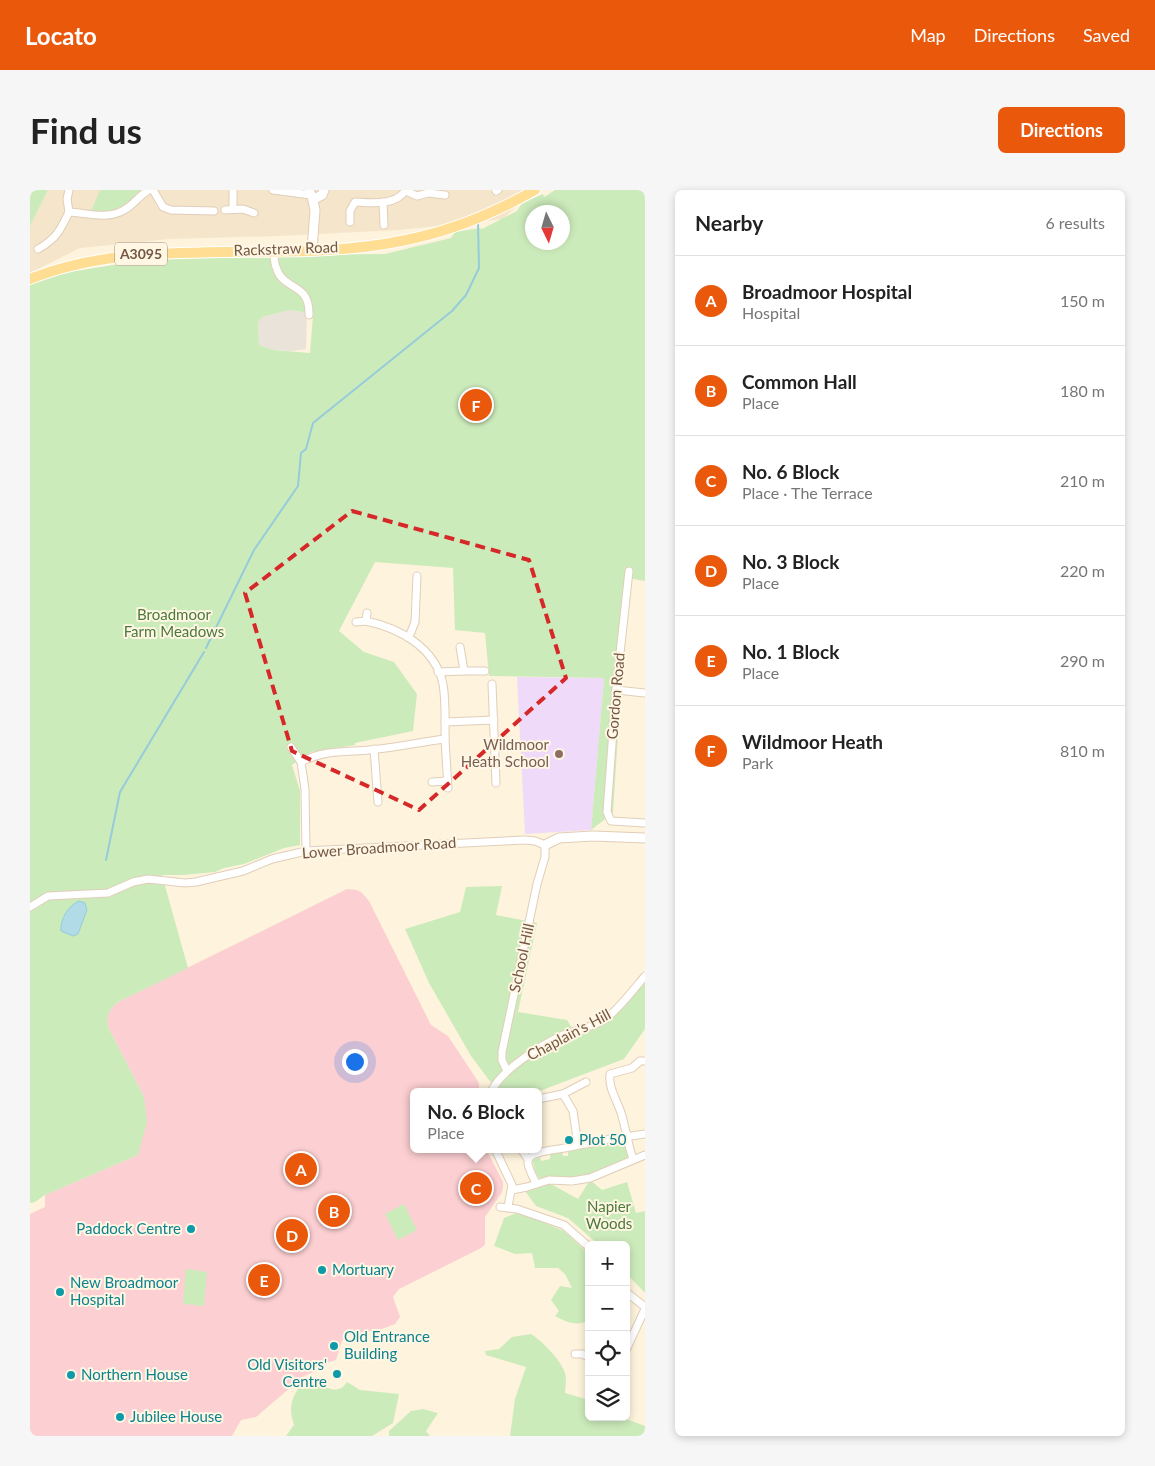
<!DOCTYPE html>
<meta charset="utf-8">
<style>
:root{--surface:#fff;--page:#f6f6f6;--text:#222;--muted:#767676;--line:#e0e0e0;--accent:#ea580c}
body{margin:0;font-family:Lato,sans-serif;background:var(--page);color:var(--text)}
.controls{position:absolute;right:15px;bottom:15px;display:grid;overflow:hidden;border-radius:8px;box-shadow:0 2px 8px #0003}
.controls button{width:45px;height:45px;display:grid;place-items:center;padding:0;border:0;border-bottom:1px solid var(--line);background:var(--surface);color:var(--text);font:25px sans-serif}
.compass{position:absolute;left:495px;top:15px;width:45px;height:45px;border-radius:50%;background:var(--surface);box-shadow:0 2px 8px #0003;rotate:175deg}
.you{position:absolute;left:324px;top:871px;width:18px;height:18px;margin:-12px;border:4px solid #fff;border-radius:50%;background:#1a73e8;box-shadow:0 0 0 8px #1a73e833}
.badge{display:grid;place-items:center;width:32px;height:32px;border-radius:50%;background:var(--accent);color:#fff;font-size:16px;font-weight:700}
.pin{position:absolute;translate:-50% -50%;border:2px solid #fff;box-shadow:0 1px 5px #0006}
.popup{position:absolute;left:380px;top:898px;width:132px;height:65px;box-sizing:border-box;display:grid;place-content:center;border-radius:8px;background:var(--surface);filter:drop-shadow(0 1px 4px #0005);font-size:16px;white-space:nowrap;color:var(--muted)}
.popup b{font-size:19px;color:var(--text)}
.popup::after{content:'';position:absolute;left:50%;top:100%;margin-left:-10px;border:10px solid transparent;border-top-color:var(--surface)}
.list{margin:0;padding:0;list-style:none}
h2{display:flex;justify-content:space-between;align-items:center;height:65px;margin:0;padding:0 20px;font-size:21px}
h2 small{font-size:16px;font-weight:400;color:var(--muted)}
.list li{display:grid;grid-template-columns:32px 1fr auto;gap:15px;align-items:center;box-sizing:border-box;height:90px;padding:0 20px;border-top:1px solid var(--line)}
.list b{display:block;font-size:19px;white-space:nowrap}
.list p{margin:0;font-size:16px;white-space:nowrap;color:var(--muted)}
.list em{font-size:16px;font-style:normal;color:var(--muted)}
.icon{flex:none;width:28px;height:28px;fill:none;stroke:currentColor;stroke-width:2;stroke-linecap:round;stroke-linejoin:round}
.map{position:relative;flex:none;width:615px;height:1246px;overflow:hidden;border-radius:8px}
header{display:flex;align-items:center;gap:30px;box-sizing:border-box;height:70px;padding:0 25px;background:var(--accent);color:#fff}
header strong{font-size:24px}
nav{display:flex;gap:28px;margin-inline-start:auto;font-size:18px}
.intro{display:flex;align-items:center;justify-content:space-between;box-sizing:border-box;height:120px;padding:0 30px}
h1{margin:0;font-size:35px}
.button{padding:12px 22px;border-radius:8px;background:var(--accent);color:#fff;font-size:18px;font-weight:700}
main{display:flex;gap:30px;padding:0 30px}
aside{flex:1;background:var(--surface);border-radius:8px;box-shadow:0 2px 8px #0003}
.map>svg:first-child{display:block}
</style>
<header>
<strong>Locato</strong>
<nav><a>Map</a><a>Directions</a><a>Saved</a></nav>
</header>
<div class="intro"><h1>Find us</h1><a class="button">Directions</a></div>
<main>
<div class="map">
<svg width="615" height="1246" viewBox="0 0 615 1246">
<rect width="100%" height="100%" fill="#fef3dc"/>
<!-- residential -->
<path fill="#f5e5cb" d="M 18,0 L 503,0 L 473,29 L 369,40 L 248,46 L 139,49 L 50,58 L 0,83 L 0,36 Z"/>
<!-- industrial -->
<path fill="#eae3da" d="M 260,120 L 277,123 L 276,159 L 262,161 L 243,160 L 229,155 L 228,133 L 232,127 Z"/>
<!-- education -->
<path fill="#f0daf9" d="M 487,487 L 574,488 L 561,640 L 495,644 Z"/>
<!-- medical -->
<path fill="#fccfd2" d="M 317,699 L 327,700 L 332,703 L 339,711 L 401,835 L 418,846 L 449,893 L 449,902 L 384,902 L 384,959 L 456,959 L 473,992 L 473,998 L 471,1004 L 455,1027 L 455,1055 L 451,1058 L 369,1099 L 363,1107 L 370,1127 L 365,1134 L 352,1139 L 317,1145 L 312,1151 L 306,1170 L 296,1173 L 288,1180 L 274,1186 L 226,1227 L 211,1230 L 202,1246 L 0,1246 L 0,1024 L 15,1017 L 15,1005 L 108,965 L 114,907 L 78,837 L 77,828 L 80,819 L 88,812 Z"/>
<!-- green -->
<g fill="#ccebbb" fill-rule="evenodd">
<path d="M 0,0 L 18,0 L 0,36 Z"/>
<path d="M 70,0 L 114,0 L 94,17 L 80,24 L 61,21 Z"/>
<path d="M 525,0 L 615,0 L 615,391 L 598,388 L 583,623 L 561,640 L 574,488 L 459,486 L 455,443 L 425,440 L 423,378 L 345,372 L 309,441 L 334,462 L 364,472 L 387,504 L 383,541 L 325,553 L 325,555 L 281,562 L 262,575 L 270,601 L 270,655 L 254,658 L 214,674 L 194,678 L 185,682 L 153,685 L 132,685 L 158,778 L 88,812 C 79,819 76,826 78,837 L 114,907 L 117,932 L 108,965 L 15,1005 L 5,1012 L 0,1013 L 0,88 L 141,66 L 355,64 L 421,48 L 425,42 L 450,38 L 452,39 L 487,21 L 492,13 L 513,4 L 514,7 ZM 502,22 L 532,22 L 532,52 L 502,52 ZM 260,120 L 284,124 L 283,126 L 280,163 L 243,160 L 229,155 L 228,133 L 232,127 Z"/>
<path d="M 472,696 L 466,725 L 507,733 L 488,822 L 537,830 L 544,841 L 578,827 L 615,786 L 615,839 L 594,869 L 507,902 L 468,902 L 441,866 L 399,793 L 375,739 L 430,722 L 436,697 Z"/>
<path d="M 597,951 L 599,967 L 555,986 L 511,989 C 506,986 503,976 503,970 L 510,967 L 511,971 L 520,969 L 520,964 L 532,962 L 533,966 L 538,966 L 538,961 Z"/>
<path d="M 560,990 L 572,1000 L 597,992 L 606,1023 L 615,1021 L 615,1103 L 596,1083 L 596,1055 L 569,1055 L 538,1028 L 506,1016 L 495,1001 L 521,994 L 548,1009 Z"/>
<path d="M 374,1014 L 387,1040 L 368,1050 L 355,1024 Z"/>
<path d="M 489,1022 L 534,1041 L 559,1064 L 559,1130 C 547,1137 536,1132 525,1126 L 529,1121 L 521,1110 L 530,1096 L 542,1098 L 535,1084 L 528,1078 L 505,1078 L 502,1063 L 485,1064 L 464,1056 L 474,1028 Z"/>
<path d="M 156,1079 L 177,1082 L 174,1116 L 153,1114 Z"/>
<path d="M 501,1144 C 511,1150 532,1171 535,1183 C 537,1189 535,1197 535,1203 L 559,1210 L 559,1227 L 591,1227 L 615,1236 L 615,1246 L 480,1246 L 485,1209 L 496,1177 L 456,1165 L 455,1161 L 469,1159 L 482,1147 Z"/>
<path d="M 317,1192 L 330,1200 L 369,1204 L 363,1233 L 342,1246 L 256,1246 L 264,1235 C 258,1218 261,1206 273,1193 L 283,1198 L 294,1195 C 301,1202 312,1201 317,1192 Z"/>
<path d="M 393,1219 L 408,1223 L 396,1241 L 400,1246 L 359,1246 L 359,1241 L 381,1221 Z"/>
</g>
<!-- water -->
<path fill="#b1dce7" stroke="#96cbda" d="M 49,711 L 55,713 L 57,720 L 48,744 L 43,746 L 31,741 C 30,729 38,716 49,711 Z"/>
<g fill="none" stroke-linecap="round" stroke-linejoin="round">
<!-- stream -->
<g stroke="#96cbda" stroke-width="2">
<path d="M 176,458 L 224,360 L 268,296 L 271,263 L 276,259 L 283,233 L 422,121 L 436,105 L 449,78 L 448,33"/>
<path d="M 76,670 L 90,602 L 174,462"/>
</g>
<defs>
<g id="minor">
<path d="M 123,0 L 133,17 L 141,20 L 184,21"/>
<path d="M 203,0 L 203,18"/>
<path d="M 243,0 L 281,5"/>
<path d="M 376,1 L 387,6 L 398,3 L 415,5"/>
<path d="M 466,1 L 468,0"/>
<path d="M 353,12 L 354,35"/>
<path d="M 195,20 L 213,19 L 224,23"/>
<path d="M 39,22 C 58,23 77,30 94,20 C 104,15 109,5 119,0"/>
<path d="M 39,22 L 37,9 L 39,0"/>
<path d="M 320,32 L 320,21 L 325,12 C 343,13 365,16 376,0"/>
<path d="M 8,59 C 26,49 30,41 39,22"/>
<path d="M 244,61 C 244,66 244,72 246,77 C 253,102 280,91 279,125"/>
<path d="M 599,381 L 586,500 L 577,622 L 581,631 L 615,633"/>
<path d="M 326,432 L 336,431"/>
<path d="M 379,447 L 385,432 L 387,386"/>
<path d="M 434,481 L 455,481"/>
<path d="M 408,482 L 434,481 L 430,457"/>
<path d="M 462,494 L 466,593"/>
<path d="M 586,500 L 615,503"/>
<path d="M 415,532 L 464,530"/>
<path d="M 415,549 L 418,598"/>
<path d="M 261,557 L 271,572 L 275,599 L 276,661"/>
<path d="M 344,559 L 348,612"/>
<path d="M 271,572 C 293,560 315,562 339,560 C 364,558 390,552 415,549 C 415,531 416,512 413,494 C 405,457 369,438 336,431 L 337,423"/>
<path d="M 402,592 L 417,591"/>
<path d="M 0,717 L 18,706 L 78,703 L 103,692 L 118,689 L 155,693 L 166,692 L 213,681 L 242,669 L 276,661 L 495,650 L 505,651 L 515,655 L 515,667 L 507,694 L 472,862 L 472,870 L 477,881"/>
<path d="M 461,902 C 471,880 511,855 533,845 C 548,839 566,837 579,826 C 592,815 604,799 615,786"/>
<path d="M 508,909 L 533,904 L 556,892"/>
<path d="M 567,951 L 615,944"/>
<path d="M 548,955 L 563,953"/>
<path d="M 465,959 L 482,995 L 478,1017"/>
<path d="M 491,959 L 498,969"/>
<path d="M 603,969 C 598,955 596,940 592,926 C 588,911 578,899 580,884 L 602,878 L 610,871 L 615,871"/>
<path d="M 506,994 C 504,987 497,978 498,971 C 499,959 537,960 548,955 L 543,921 L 533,904"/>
<path d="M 482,1000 L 497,997 L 519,990 L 542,991 L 560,988 L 615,965"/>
<path d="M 470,1017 L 487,1019 L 534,1035 L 559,1057"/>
<path d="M 596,1102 L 615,1117"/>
<path d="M 596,1160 L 615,1119"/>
<path d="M 545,1164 L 552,1164 L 559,1167"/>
</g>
<g id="tertiary">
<path d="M 279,0 L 281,5 L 286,8 L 292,5 L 294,0"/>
<path d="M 282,6 L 285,20 L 282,60"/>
<path d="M 515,655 L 529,648 L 563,646 L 615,648"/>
</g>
<path id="primary" d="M 0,89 C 62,64 127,63 194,62 C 252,61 313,63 371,51 C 418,42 463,24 505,0"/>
</defs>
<!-- minor casing -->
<use href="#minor" stroke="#e1ceb9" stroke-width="9"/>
<!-- tertiary casing -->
<use href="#tertiary" stroke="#e1ceb9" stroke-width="11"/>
<!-- primary casing -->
<use href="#primary" stroke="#fff" stroke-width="12"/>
<!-- minor -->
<use href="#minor" stroke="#fff" stroke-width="7"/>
<!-- tertiary -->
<use href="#tertiary" stroke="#fff" stroke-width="9"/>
<!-- primary -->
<use href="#primary" stroke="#ffdd92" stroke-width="10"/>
</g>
<!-- marked area -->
<path fill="none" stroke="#d62828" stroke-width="4" stroke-dasharray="10 6" stroke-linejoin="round" d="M 322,321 L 499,370 L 536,488 L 389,620 L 262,561 L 215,403 Z"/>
<!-- markers -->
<circle fill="#8d6e63" stroke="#fff6e4" stroke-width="2" cx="529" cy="564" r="5"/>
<g fill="#0f9aa8" stroke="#fff6e4" stroke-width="2">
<circle cx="539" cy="950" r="5"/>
<circle cx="161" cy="1039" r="5"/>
<circle cx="292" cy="1080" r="5"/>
<circle cx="30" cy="1102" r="5"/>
<circle cx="304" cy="1156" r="5"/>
<circle cx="307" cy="1184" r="5"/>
<circle cx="41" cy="1185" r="5"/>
<circle cx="90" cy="1227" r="5"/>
</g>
<g text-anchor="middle" stroke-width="4" stroke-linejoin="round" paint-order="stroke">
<!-- shield labels -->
<rect fill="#fff6e4" stroke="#9e8774" stroke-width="1" x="85" y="52.5" width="52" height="23" rx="4"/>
<g font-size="14" font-weight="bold" fill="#745844">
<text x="111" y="69">A3095</text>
</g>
<!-- street labels -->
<g font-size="15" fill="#745844" stroke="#fff6e4">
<text transform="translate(256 59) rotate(-2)" y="5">Rackstraw Road</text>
<text transform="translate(586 506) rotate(-85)" y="5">Gordon Road</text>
<text transform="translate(349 658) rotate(-4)" y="5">Lower Broadmoor Road</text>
<text transform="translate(492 768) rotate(-78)" y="5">School Hill</text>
<text transform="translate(539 845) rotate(-28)" y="5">Chaplain's Hill</text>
</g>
<!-- park labels -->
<g font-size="15" fill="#4b7a3c" stroke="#fff6e4">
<text x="144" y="430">Broadmoor<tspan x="144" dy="17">Farm Meadows</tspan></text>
<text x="579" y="1022">Napier<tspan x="579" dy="17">Woods</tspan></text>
</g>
<!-- education labels -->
<g font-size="15" fill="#785e54" stroke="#fff6e4" text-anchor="end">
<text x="519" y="560">Wildmoor<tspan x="519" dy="17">Heath School</tspan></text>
</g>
<!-- culture labels -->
<g font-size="15" fill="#0d838f" stroke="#fff6e4" text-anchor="start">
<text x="549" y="955">Plot 50</text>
<text x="151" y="1044" text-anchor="end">Paddock Centre</text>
<text x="302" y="1085">Mortuary</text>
<text x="40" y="1098">New Broadmoor<tspan x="40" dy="17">Hospital</tspan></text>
<text x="314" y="1152">Old Entrance<tspan x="314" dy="17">Building</tspan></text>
<text x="297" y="1180" text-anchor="end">Old Visitors'<tspan x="297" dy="17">Centre</tspan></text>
<text x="51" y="1190">Northern House</text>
<text x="100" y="1232">Jubilee House</text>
</g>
</g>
</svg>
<div class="controls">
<button>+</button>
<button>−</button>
<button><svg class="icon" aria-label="locate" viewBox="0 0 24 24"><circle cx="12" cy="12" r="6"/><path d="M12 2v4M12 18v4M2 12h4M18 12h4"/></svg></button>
<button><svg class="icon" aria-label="layers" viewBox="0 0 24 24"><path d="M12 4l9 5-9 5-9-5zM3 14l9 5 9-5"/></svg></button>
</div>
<svg class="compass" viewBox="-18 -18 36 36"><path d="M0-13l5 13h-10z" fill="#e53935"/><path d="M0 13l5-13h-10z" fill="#767676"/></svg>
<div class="you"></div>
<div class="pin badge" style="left:271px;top:979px">A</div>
<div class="pin badge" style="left:304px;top:1021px">B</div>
<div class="pin badge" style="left:446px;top:998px">C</div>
<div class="popup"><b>No. 6 Block</b>Place</div>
<div class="pin badge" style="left:262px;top:1045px">D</div>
<div class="pin badge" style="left:234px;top:1090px">E</div>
<div class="pin badge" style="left:446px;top:215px">F</div>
</div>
<aside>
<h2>Nearby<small>6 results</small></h2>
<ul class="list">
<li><span class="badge">A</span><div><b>Broadmoor Hospital</b><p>Hospital</p></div><em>150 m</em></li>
<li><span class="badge">B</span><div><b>Common Hall</b><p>Place</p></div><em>180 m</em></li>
<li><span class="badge">C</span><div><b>No. 6 Block</b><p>Place · The Terrace</p></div><em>210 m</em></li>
<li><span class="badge">D</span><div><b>No. 3 Block</b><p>Place</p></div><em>220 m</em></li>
<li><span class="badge">E</span><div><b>No. 1 Block</b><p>Place</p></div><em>290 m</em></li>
<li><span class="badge">F</span><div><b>Wildmoor Heath</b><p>Park</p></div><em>810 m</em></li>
</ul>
</aside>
</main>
